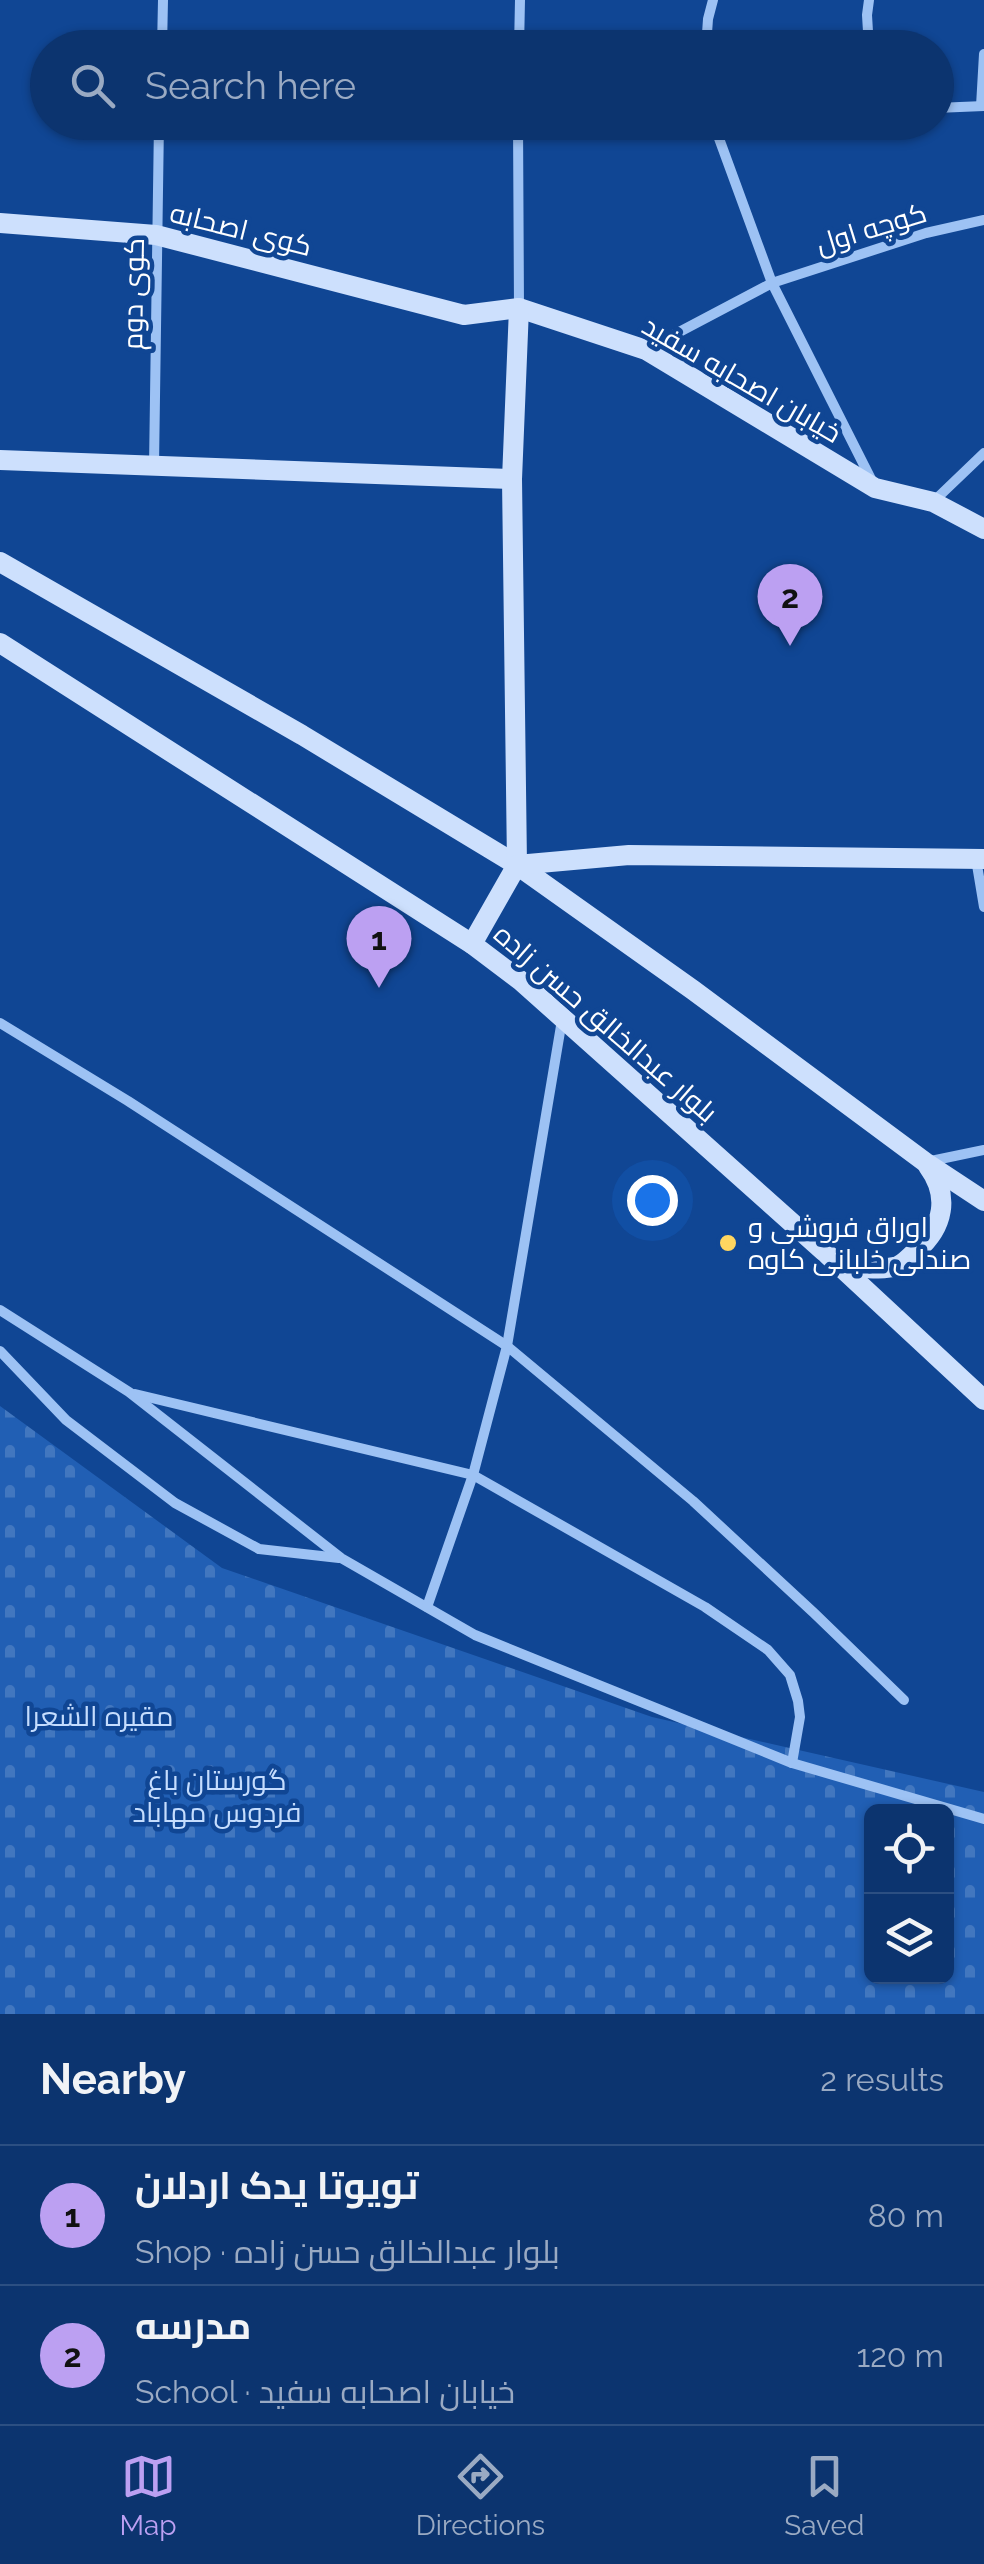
<!DOCTYPE html>
<meta charset="utf-8">
<style>
:root{--surface:#0c346f;--page:#1a3f77;--text:#f1f3f6;--muted:#9aaac3;--line:#2c4f82;--accent:#bca0f2}
body{margin:0;font-family:Raleway,Cairo,sans-serif;background:var(--page);color:var(--text)}
.controls{position:absolute;right:30px;bottom:30px;display:grid;overflow:hidden;border-radius:15px;box-shadow:0 2px 8px #0004}
.controls button{width:90px;height:90px;display:grid;place-items:center;padding:0;border:0;border-bottom:2px solid var(--line);background:var(--surface);color:var(--text);font:50px sans-serif}
.you{position:absolute;left:652px;top:1200px;width:35px;height:35px;margin:-25px;border:8px solid #fff;border-radius:50%;background:#1a73e8;box-shadow:0 0 0 15px #1a73e833}
.badge{display:grid;place-items:center;width:65px;height:65px;border-radius:50%;background:var(--accent);color:#111;font-size:32px;font-weight:700}
.pin{position:absolute;translate:-50% -82px;filter:drop-shadow(0 2px 5px #0008)}
.pin::after{content:'';position:absolute;top:52px;width:35px;height:30px;background:inherit;clip-path:polygon(0 0,100% 0,50% 100%)}
.list{margin:0;padding:0;list-style:none}
h2{display:flex;justify-content:space-between;align-items:center;height:130px;margin:0;padding:0 40px;font-size:42px}
h2 small{font-size:32px;font-weight:400;color:var(--muted)}
.list li{display:grid;grid-template-columns:65px 1fr auto;gap:30px;align-items:center;box-sizing:border-box;height:140px;padding:0 40px;border-top:2px solid var(--line)}
.list b{display:block;font-size:38px;white-space:nowrap}
.list p{margin:0;font-size:32px;white-space:nowrap;color:var(--muted)}
.list em{font-size:32px;font-style:normal;color:var(--muted)}
.icon{flex:none;width:55px;height:55px;fill:none;stroke:currentColor;stroke-width:2;stroke-linecap:round;stroke-linejoin:round}
.map{position:relative;flex:none;width:984px;height:2014px;overflow:hidden}
.search{position:absolute;background:var(--surface);box-shadow:0 2px 8px #0004;left:30px;right:30px;top:30px;height:110px;display:flex;align-items:center;gap:25px;box-sizing:border-box;padding:0 35px;border-radius:55px;color:var(--muted);font-size:38px}
.sheet{height:410px;background:var(--surface)}
nav{display:flex;justify-content:space-around;align-items:center;box-sizing:border-box;height:140px;border-top:2px solid var(--line);background:var(--surface);font-size:28px;color:var(--muted)}
nav a{display:grid;justify-items:center;gap:5px}
nav .on{color:var(--accent)}
.map>svg:first-child{display:block}
</style>
<div class="map">
<svg width="984" height="2014" viewBox="0 0 984 2014">
<defs>
<pattern id="cemetery-stones" width="16" height="16" patternUnits="userSpaceOnUse" patternTransform="scale(2.5)"><rect width="16" height="16" fill="#215fb4"/><path d="M2 7V4a2 2 0 0 1 4 0v3zM10 15v-3a2 2 0 0 1 4 0v3z" fill="#4277bf"/></pattern>
</defs>
<rect width="100%" height="100%" fill="#104694"/>
<!-- cemetery -->
<path fill="url(#cemetery-stones)" fill-rule="evenodd" d="M 0,1406 L 222,1568 L 652,1717 L 984,1792 L 984,2014 L 0,2014 ZM 872,1811 L 946,1811 L 946,1976 L 872,1976 Z"/>
<g fill="none" stroke-linecap="round" stroke-linejoin="round">
<!-- street -->
<g stroke="#9dc2f4" stroke-width="10">
<path d="M 162,48 L 163,0"/>
<path d="M 519,48 L 520,0"/>
<path d="M 706,48 L 708,19 L 713,0"/>
<path d="M 869,48 L 867,15 L 869,0"/>
<path d="M 981,106 L 984,54"/>
<path d="M 936,108 L 984,106"/>
<path d="M 518,122 L 519,308"/>
<path d="M 713,122 L 772,283 L 873,483"/>
<path d="M 647,349 L 772,283 L 926,233 L 984,220"/>
<path d="M 154,466 L 159,122"/>
<path d="M 934,501 L 984,453"/>
<path d="M 976,859 L 984,907"/>
<path d="M 0,1023 L 128,1101 L 507,1346 L 693,1501 L 814,1613 L 904,1700"/>
<path d="M 926,1162 L 984,1150"/>
<path d="M 0,1310 L 129,1392 L 341,1558 L 475,1635 L 792,1763 L 984,1819"/>
<path d="M 0,1351 L 66,1420 L 175,1503 L 259,1549 L 339,1558"/>
<path d="M 135,1394 L 473,1475 L 705,1607 L 768,1650 L 790,1675 L 798,1701 L 800,1717 L 792,1763"/>
<path d="M 427,1607 L 473,1475 L 507,1346 L 562,1020"/>
</g>
<!-- secondary -->
<g stroke="#cde0fd" stroke-width="20">
<path d="M 0,223 L 156,235 L 464,315 L 519,308 L 646,350 L 875,488 L 933,502 L 984,529"/>
<path d="M 0,460 L 512,479"/>
<path d="M 0,562 L 302,735 L 517,865 L 693,990 L 925,1162 L 984,1201"/>
<path d="M 0,643 L 472,944 L 521,981 L 828,1255 L 984,1400"/>
<path d="M 517,865 L 512,479 L 519,308"/>
<path d="M 472,944 L 517,865 L 629,855 L 984,859"/>
<path d="M 841,1267 C 858,1267 881,1271 898,1266 C 904,1263 911,1256 916,1251 C 944,1227 950,1196 928,1166"/>
</g>
</g>
<!-- markers -->
<circle fill="#ffd660" stroke="#104694" stroke-width="4" cx="728" cy="1243" r="10"/>
<g text-anchor="middle" stroke-width="9" stroke-linejoin="round" paint-order="stroke">
<!-- street labels -->
<g font-size="28" fill="#fff" stroke="#104694">
<text transform="translate(871 228) rotate(-17)" y="10">کوچه اول</text>
<text transform="translate(241 229) rotate(14)" y="10">کوی اصحابه</text>
<text transform="translate(133 294) rotate(-89)" y="10">کوی دوم</text>
<text transform="translate(742 379) rotate(30)" y="10">خیابان اصحابه سفید</text>
<text transform="translate(606 1023) rotate(41)" y="10">بلوار عبدالخالق حسن زاده</text>
</g>
<!-- poi labels -->
<g font-size="28" fill="#fff" stroke="#104694" text-anchor="start">
<text x="748" y="1237">اوراق فروشی و<tspan x="748" dy="32">صندلی خلبانی کاوه</tspan></text>
</g>
<!-- park labels -->
<g font-size="28" fill="#c5ddfe" stroke="#104694">
<text x="99" y="1726">مقیره الشعرا</text>
<text x="217" y="1790">گورستان باغ<tspan x="217" dy="32">فردوس مهاباد</tspan></text>
</g>
</g>
</svg>
<div class="controls">
<button><svg class="icon" aria-label="locate" viewBox="0 0 24 24"><circle cx="12" cy="12" r="6"/><path d="M12 2v4M12 18v4M2 12h4M18 12h4"/></svg></button>
<button><svg class="icon" aria-label="layers" viewBox="0 0 24 24"><path d="M12 4l9 5-9 5-9-5zM3 14l9 5 9-5"/></svg></button>
</div>
<div class="you"></div>
<div class="pin badge" style="left:379px;top:988px">1</div>
<div class="pin badge" style="left:790px;top:646px">2</div>
<div class="search"><svg class="icon" aria-label="search" viewBox="0 0 24 24"><circle cx="10" cy="10" r="6"/><path d="M15 15l6 6"/></svg>Search here</div>
</div>
<section class="sheet">
<h2>Nearby<small>2 results</small></h2>
<ul class="list">
<li><span class="badge">1</span><div><b>تویوتا یدک اردلان</b><p>Shop · بلوار عبدالخالق حسن زاده</p></div><em>80 m</em></li>
<li><span class="badge">2</span><div><b>مدرسه</b><p>School · خیابان اصحابه سفید</p></div><em>120 m</em></li>
</ul>
</section>
<nav>
<a class="on"><svg class="icon" aria-label="map" viewBox="0 0 24 24"><path d="M3 6l6-2 6 2 6-2v14l-6 2-6-2-6 2zM9 4v14M15 6v14"/></svg>Map</a>
<a><svg class="icon" aria-label="directions" viewBox="0 0 24 24"><path d="M12 3l9 9-9 9-9-9zM9 14v-3h6M13 9l2 2-2 2"/></svg>Directions</a>
<a><svg class="icon" aria-label="saved" viewBox="0 0 24 24"><path d="M7 4h10v16l-5-4-5 4z"/></svg>Saved</a>
</nav>
